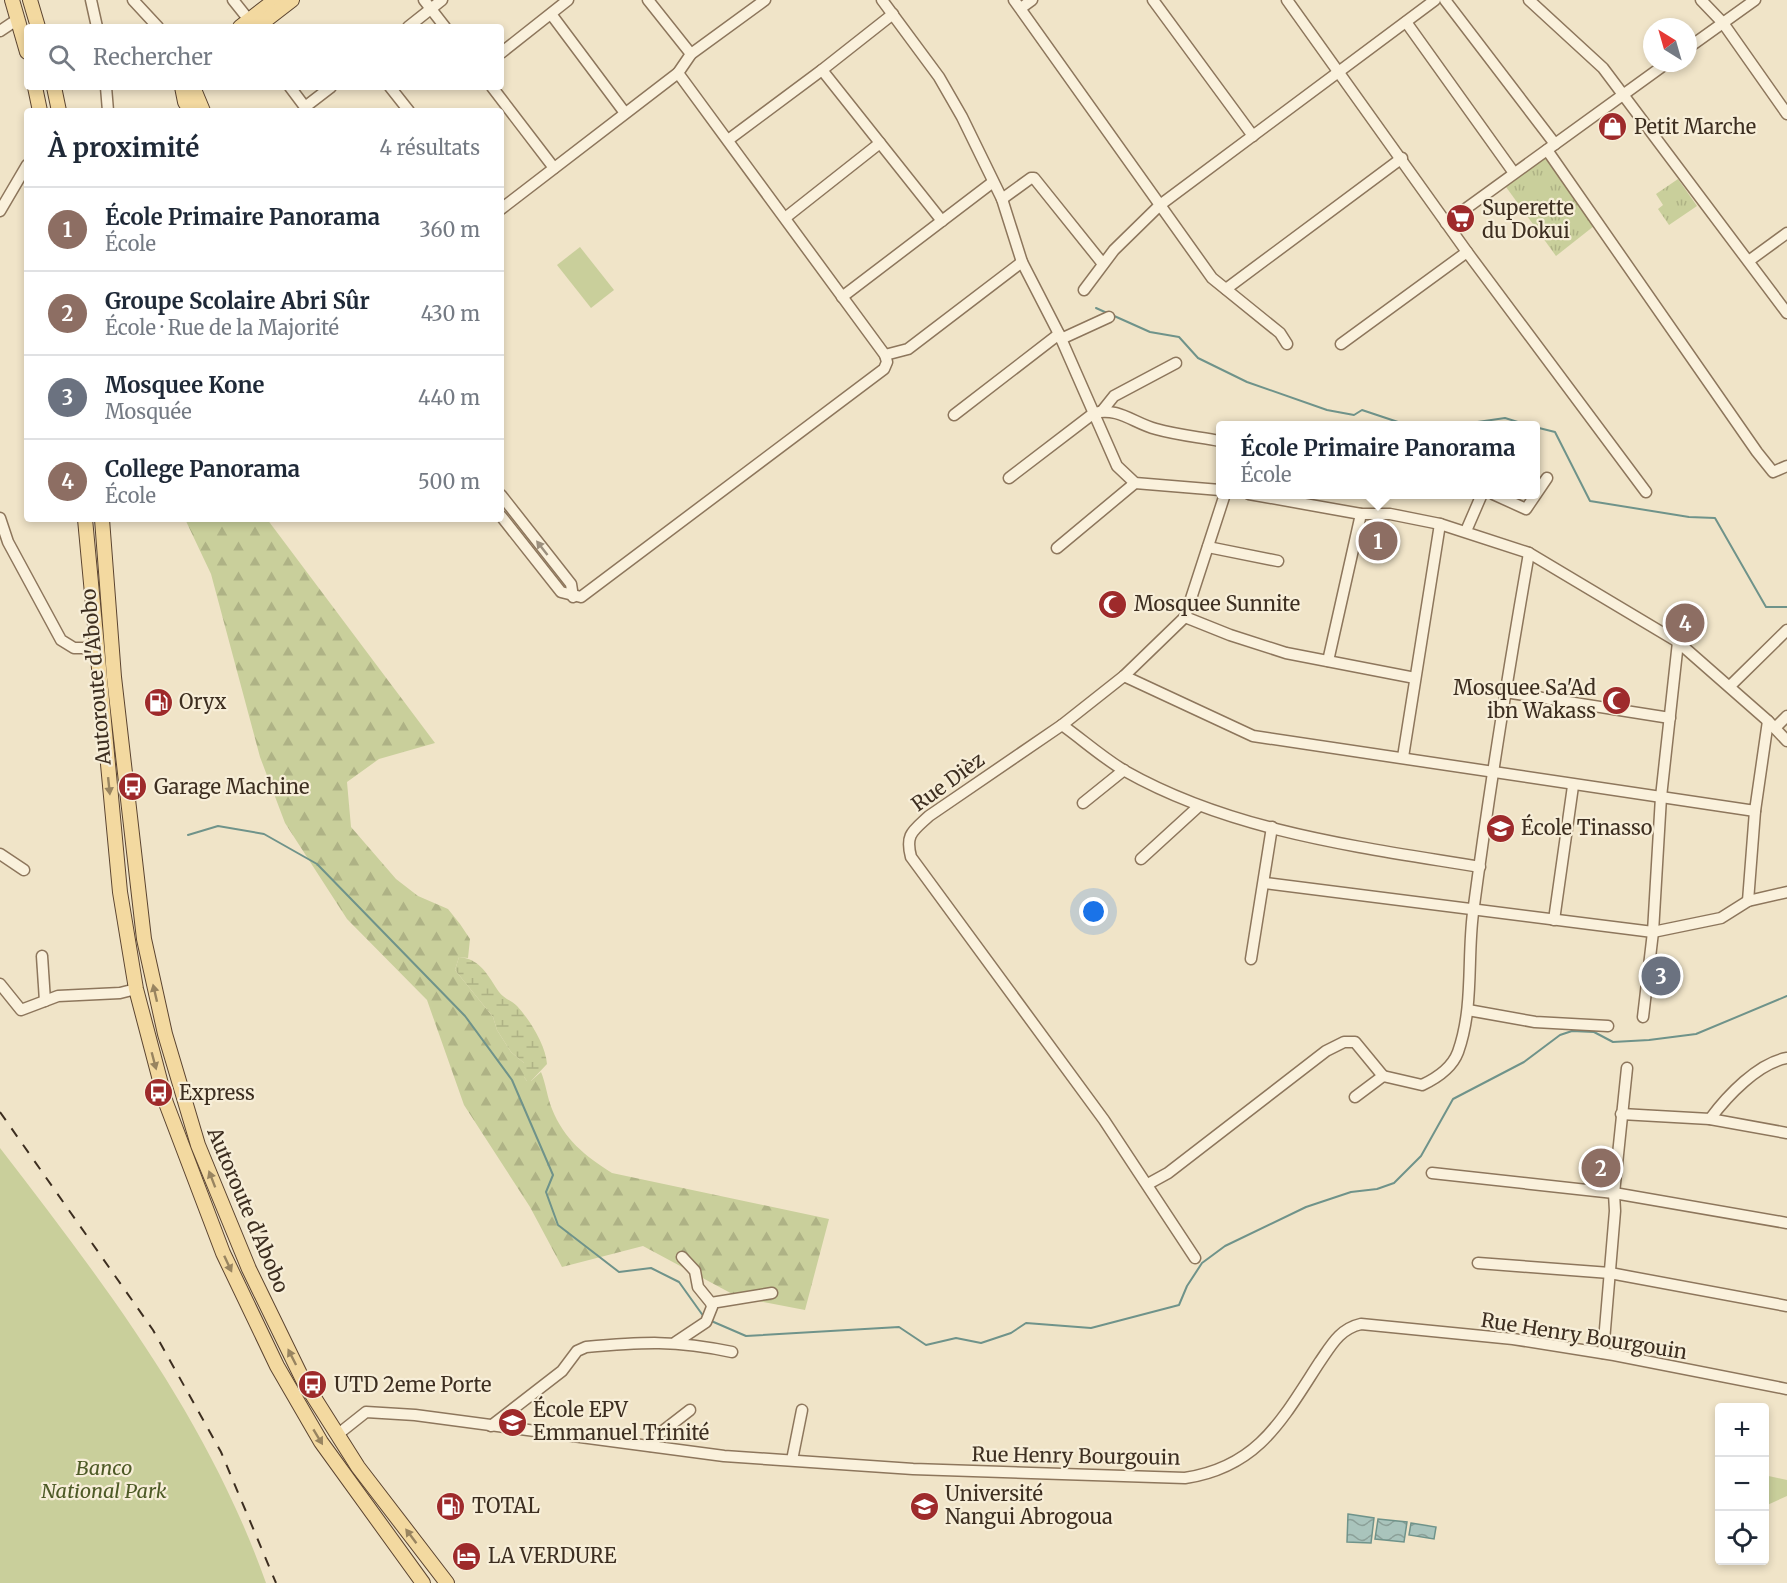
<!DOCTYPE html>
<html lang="fr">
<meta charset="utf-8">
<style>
:root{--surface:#fff;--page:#f6f6f7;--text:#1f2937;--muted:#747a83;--line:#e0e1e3;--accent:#2563eb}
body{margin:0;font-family:Merriweather,serif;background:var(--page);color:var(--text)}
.controls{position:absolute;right:18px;bottom:18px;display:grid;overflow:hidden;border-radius:6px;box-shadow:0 3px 9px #0003}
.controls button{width:54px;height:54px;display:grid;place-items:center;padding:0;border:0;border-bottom:2px solid var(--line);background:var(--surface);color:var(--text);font:30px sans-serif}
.compass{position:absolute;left:1643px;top:18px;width:54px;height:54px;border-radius:50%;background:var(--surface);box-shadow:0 3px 9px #0003;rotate:323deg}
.you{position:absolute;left:1094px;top:912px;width:21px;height:21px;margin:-15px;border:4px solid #fff;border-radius:50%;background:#1a73e8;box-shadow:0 0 0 9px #1a73e833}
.badge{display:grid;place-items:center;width:39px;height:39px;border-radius:50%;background:var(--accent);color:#fff;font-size:20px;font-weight:700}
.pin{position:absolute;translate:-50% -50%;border:3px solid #fff;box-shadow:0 2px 6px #0006}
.popup{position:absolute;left:1216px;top:421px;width:324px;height:78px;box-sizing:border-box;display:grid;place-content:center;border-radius:6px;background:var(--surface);filter:drop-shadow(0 2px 4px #0005);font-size:20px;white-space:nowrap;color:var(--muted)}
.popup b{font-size:22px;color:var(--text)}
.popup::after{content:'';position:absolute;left:50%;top:100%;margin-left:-12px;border:12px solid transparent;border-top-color:var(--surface)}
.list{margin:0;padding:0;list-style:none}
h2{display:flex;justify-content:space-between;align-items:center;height:78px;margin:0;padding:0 24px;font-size:26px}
h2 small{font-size:20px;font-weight:400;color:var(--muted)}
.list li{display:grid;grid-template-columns:39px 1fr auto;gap:18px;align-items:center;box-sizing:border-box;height:84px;padding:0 24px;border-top:2px solid var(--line)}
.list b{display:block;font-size:22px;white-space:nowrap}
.list p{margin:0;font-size:20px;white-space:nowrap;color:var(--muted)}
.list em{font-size:20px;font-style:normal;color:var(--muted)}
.icon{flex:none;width:33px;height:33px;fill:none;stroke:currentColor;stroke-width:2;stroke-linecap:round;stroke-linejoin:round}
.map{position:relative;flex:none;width:1787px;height:1583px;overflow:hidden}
.search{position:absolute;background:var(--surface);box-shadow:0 3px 9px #0003;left:24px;top:24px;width:480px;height:66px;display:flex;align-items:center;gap:15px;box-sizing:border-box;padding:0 21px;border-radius:6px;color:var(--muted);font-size:22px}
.panel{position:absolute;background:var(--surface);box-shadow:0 3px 9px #0003;left:24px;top:108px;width:480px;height:414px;border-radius:6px}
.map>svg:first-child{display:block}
</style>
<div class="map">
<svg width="1787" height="1583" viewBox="0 0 1787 1583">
<defs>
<pattern id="grass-tufts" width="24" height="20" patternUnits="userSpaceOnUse" patternTransform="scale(1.5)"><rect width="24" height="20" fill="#c9cf9b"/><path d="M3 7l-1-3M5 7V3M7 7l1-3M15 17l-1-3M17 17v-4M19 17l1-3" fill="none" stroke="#aeb285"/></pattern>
<pattern id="forest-firs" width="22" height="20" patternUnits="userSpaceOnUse" patternTransform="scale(1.5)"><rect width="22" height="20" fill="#c9cf9b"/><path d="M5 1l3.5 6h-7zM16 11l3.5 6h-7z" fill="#aeb285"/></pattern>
<pattern id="wetland-marsh" width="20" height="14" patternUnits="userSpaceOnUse" patternTransform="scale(1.5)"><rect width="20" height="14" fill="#c9cf9b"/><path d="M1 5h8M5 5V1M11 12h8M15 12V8" fill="none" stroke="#aeb285"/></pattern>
<pattern id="water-waves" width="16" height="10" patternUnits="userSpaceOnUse" patternTransform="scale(1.5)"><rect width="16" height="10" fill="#a9c4bc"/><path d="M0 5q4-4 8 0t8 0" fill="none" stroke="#8ba098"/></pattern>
</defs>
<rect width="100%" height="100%" fill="#f0e4c8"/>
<!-- grass -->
<g fill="url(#grass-tufts)">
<path d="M 1545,158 L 1594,226 L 1556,256 L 1506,187 Z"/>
<path d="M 1678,179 L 1697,206 L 1669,225 L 1658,209 L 1663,205 L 1656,194 Z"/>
</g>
<!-- forest -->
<path fill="url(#forest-firs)" d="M 185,519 L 267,519 L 435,743 L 379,759 L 347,782 L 351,827 L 396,879 L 418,896 L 448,909 L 460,924 L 470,939 L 468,958 L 459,957 L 455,970 L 493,1017 L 497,1030 L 511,1052 L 524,1063 L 524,1077 L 527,1081 L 531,1081 L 541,1072 C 546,1084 547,1097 552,1109 C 564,1139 585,1156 612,1173 L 829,1219 L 805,1310 L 738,1297 L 643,1246 L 562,1267 L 530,1207 L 464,1105 L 427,1000 L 347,919 L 285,823 L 260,757 L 211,574 Z"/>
<!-- wetland -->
<path fill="url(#wetland-marsh)" d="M 459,957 C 481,959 488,976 499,992 C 503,998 512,1001 517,1006 C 530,1020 546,1046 547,1064 L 531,1081 L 527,1081 L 524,1077 L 524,1063 L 511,1052 L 497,1030 L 493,1017 L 455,970 Z"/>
<!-- park -->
<g fill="#c9cf9b">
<path d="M 580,247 L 614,290 L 591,308 L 557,265 Z"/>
<path d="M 0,1148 C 106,1286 207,1417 266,1583 L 0,1583 Z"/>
<path d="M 1764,1475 L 1787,1480 L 1787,1496 L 1765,1506 Z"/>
</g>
<!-- water -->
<g fill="url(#water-waves)" stroke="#6f938a" stroke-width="1.5">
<path d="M 1348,1514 L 1374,1518 L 1371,1543 L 1347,1542 Z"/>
<path d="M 1378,1519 L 1407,1522 L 1404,1542 L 1375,1539 Z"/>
<path d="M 1411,1523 L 1436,1527 L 1434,1539 L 1409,1535 Z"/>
</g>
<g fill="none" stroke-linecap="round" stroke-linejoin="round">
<!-- stream -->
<g stroke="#6f938a" stroke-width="2">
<path d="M 1096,308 L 1107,313"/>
<path d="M 1112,315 L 1150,332 L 1179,337 L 1198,358 L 1247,382 L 1327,410 L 1354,415 L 1362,410 L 1410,426"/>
<path d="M 1450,426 L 1505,418 L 1531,426"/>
<path d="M 1535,427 L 1555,432 L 1590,501 L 1689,517 L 1715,518 L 1766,607 L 1787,607"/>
<path d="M 188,835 L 218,826 L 264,834 L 317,864 L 465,1016 L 512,1080 L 553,1175 L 546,1192 L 558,1225 L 619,1272 L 651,1268 L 679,1282 L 704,1317"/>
<path d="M 709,1320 L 746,1336 L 899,1327 L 926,1345 L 956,1338 L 981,1343 L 1011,1333 L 1026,1323 L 1091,1328 L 1179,1305 L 1187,1286 L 1202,1263 L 1225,1246 L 1306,1207 L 1351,1192 L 1377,1189 L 1394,1183 L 1421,1156 L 1453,1099 L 1524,1062 L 1560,1035 L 1572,1031 L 1594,1032 L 1613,1042 L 1649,1040 L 1696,1034 L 1787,996"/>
</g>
<defs>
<g id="minor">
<path d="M 91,0 L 97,27"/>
<path d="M 133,0 L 158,27"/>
<path d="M 233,0 L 249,20"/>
<path d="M 424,0 L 445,27"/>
<path d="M 648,0 L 691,54"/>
<path d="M 882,0 L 939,77 L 962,117 L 1002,199 L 1022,262 L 1059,334 L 1117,466 L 1135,483 L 1220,490"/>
<path d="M 1014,0 L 1212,278 L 1280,333 L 1287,344"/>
<path d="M 1153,0 L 1253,136"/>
<path d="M 1287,0 L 1467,252 L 1646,492"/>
<path d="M 1445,0 L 1555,144"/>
<path d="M 1529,0 L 1603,68 L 1787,313"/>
<path d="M 1701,0 L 1723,23 L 1787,114"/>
<path d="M 1021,8 L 1032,0"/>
<path d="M 551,14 L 625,113"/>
<path d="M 893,14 L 822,70 L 942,221"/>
<path d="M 1406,22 L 1514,173"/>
<path d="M 408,27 L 442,0"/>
<path d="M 0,31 L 18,19"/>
<path d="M 1688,48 L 1755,0"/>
<path d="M 501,53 L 568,0"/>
<path d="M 678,73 L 691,54 L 765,0"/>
<path d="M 106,87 L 108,111"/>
<path d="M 290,87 L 308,111"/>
<path d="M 390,87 L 409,111"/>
<path d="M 492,87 L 554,168"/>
<path d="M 305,107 L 331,87"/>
<path d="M 728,140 L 822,70"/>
<path d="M 1547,150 L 1757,452 L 1773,472 L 1787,466"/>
<path d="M 1002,199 L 1031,178 L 1034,178 L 1103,264"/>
<path d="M 501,209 L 678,73 L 885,355 L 887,362 L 884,369 L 581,597 L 561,592 L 501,516"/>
<path d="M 0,211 L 27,165"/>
<path d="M 785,218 L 880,143"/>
<path d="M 1446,223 L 1667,63"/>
<path d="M 1750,260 L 1787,233"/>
<path d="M 1226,289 L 1402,158"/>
<path d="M 1084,290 L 1114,250 L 1160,205 L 1435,0"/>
<path d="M 842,297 L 993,182"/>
<path d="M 1061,339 L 1109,317"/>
<path d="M 1341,344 L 1467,252"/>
<path d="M 885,355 L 908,349 L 1022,262"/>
<path d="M 1102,411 L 1114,396 L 1176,363"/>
<path d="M 954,415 L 1059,334"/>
<path d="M 1009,478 L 1094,413 C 1119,407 1133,423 1156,429 C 1177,435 1199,437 1220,441"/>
<path d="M 1249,494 L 1361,514 L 1390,514 L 1440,524 L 1529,553 L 1678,642 L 1768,721 L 1787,741"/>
<path d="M 1493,494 L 1526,509 L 1547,478"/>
<path d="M 501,495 L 571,584 L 573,597"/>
<path d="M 0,518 L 8,542 L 61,640 L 74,648 L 95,648"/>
<path d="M 1466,531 L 1482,494"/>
<path d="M 1208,547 L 1278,561"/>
<path d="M 1057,548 L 1135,483"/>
<path d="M 1185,617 L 1230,635 L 1286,653 L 1415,678"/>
<path d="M 1328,661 L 1361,514"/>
<path d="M 1124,676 L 1253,736 L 1755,811 L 1768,721"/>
<path d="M 1730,686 L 1787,630"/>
<path d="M 1505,692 L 1670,718"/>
<path d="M 1062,725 C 1083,740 1103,758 1125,771 C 1233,832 1360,847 1480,867"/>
<path d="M 1775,728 L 1787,716"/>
<path d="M 1403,757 L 1440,524"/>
<path d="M 1083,803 L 1124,770"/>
<path d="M 1755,811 L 1748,901 L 1787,892"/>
<path d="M 0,854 L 24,870"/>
<path d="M 1141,859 L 1199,806"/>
<path d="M 1265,883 L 1653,932 L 1721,918 L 1748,901"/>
<path d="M 1554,920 L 1573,786"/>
<path d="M 42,956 L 45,1001"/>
<path d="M 1251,959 L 1272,827"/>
<path d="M 0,984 L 21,1010 L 58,996 L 120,993 L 136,989"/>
<path d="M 1468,1010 L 1535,1022 L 1608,1026"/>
<path d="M 1643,1017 L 1653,932 L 1661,797 L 1678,642"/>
<path d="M 1355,1097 L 1383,1076 L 1422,1085 C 1437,1078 1452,1068 1458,1052 C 1474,1007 1467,959 1473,913 C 1489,792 1508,673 1529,553"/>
<path d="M 1621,1114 L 1710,1119 L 1787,1133"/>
<path d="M 1710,1119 C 1727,1096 1758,1063 1787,1058"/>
<path d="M 1432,1173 L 1614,1193 L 1787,1223"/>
<path d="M 1148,1184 L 1168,1173 L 1326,1051 L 1344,1042 L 1355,1042 L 1383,1076"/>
<path d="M 1195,1258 L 1104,1120 L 911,857 C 905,834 913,831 929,816 L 1062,725 L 1124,676 L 1185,617 L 1225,494"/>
<path d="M 1478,1263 L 1610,1273 L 1787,1306"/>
<path d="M 711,1303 L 772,1293"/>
<path d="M 676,1342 L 706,1322 L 712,1307 L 711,1303 L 698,1287 L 695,1271 L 682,1257"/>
<path d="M 1603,1353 L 1615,1211 L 1614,1193 L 1627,1068"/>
<path d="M 491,1426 L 562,1371 L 577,1351 L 586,1347 C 643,1342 675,1340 732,1352"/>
<path d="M 337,1435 L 366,1412 L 415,1415 L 724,1456 L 913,1469 L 1185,1478 C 1258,1467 1282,1420 1319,1363 C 1331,1346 1339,1329 1361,1324 L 1513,1339 L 1614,1355 L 1787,1389"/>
<path d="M 651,1446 L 659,1434 L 690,1410"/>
<path d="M 792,1460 L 802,1410"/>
</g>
<g id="major">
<path d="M 12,0 L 27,52"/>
<path d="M 30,0 L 38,27"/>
<path d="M 240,27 L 275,0"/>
<path d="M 257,27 L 292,0"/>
<path d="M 35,87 L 40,111"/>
<path d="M 54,87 L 59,111"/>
<path d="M 182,87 L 185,102 L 191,111"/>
<path d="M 193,87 L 203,111"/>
<path d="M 85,519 L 120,892 L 136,989 L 166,1103 L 223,1253 L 277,1366 L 321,1442 L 423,1583"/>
<path d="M 102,519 L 114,677 L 144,939 L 165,1034 L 198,1145 L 249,1269 L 303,1380 L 358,1467 L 447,1583"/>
</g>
</defs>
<!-- minor casing -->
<use href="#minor" stroke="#8d765c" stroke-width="13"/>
<!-- major casing -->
<use href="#major" stroke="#5b4430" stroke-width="16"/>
<!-- minor -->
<use href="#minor" stroke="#faf1dc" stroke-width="10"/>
<!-- major -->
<use href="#major" stroke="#f3d9a0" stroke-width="14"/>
<!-- rail -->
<path stroke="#3d2e20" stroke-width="2" stroke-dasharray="10 10" stroke-linecap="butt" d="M 0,1112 L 153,1330 L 221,1452 L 276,1583"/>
</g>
<!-- one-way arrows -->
<defs><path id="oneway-solid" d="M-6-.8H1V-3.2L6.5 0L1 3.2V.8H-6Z" transform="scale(1.5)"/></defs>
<use fill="#9c907e" href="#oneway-solid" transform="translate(542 548) rotate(-128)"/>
<g fill="#988460">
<use href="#oneway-solid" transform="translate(109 786) rotate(84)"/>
<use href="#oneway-solid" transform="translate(155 993) rotate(-103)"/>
<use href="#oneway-solid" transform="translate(154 1061) rotate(75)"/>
<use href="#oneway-solid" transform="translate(212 1179) rotate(-111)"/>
<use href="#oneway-solid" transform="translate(228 1264) rotate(65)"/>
<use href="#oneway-solid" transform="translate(292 1357) rotate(-117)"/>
<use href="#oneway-solid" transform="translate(318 1437) rotate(59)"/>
<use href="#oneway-solid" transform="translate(411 1536) rotate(-127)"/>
</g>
<!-- icons -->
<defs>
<symbol id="shop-disc" viewBox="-11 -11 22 22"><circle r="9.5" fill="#9e2a2b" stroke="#f7eed8"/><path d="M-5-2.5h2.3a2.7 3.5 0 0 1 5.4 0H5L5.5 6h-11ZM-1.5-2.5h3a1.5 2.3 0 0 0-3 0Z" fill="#fff"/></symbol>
<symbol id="supermarket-disc" viewBox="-11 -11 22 22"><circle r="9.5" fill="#9e2a2b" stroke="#f7eed8"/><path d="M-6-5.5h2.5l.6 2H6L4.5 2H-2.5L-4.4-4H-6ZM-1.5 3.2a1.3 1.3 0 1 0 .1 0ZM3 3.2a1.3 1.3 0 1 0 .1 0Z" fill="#fff"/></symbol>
<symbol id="mosque-disc" viewBox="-11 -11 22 22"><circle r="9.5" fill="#9e2a2b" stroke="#f7eed8"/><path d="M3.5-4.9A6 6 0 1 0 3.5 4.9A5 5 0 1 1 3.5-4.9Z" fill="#fff"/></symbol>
<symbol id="fuel-disc" viewBox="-11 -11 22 22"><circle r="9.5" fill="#9e2a2b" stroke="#f7eed8"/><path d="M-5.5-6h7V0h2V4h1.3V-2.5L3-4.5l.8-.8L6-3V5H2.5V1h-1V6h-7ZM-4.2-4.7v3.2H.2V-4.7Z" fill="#fff"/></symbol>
<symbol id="bus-disc" viewBox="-11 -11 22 22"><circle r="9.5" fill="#9e2a2b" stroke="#f7eed8"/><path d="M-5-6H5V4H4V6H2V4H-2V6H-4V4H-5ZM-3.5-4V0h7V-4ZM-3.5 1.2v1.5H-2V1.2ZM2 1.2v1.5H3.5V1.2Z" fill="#fff"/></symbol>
<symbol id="school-disc" viewBox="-11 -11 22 22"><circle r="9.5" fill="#9e2a2b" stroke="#f7eed8"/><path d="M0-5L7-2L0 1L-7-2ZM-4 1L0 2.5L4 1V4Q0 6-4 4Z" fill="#fff"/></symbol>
<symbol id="university-disc" viewBox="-11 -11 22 22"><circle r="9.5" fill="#9e2a2b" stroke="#f7eed8"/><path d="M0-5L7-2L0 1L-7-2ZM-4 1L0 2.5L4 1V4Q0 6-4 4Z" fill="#fff"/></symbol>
<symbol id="hotel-disc" viewBox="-11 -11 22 22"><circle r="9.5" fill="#9e2a2b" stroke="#f7eed8"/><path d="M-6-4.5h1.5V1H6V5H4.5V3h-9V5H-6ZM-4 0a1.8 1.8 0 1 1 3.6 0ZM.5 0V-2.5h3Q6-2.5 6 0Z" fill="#fff"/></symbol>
</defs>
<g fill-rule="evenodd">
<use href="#shop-disc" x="1596" y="110" width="33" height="33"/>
<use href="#supermarket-disc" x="1444" y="202" width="33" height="33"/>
<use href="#mosque-disc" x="1096" y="588" width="33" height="33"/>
<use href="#mosque-disc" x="1600" y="684" width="33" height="33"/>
<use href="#fuel-disc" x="142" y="686" width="33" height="33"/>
<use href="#bus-disc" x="116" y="770" width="33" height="33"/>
<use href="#school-disc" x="1484" y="812" width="33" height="33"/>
<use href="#bus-disc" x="142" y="1076" width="33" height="33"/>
<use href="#bus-disc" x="296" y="1368" width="33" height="33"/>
<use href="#school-disc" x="496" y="1406" width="33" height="33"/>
<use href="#fuel-disc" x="434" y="1490" width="33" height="33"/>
<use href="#university-disc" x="908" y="1490" width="33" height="33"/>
<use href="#hotel-disc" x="450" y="1540" width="33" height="33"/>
</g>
<g text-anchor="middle" stroke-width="4.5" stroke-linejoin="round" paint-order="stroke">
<!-- poi labels -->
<g font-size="20" fill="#3d2e20" stroke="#f7eed8" text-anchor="start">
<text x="1634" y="134">Petit Marche</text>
<text x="1482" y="215">Superette<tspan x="1482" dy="23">du Dokui</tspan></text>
<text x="1134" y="611">Mosquee Sunnite</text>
<text x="1596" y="695" text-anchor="end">Mosquee Sa'Ad<tspan x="1596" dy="23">ibn Wakass</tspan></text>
<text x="179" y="709">Oryx</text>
<text x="154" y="794">Garage Machine</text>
<text x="1521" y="835">École Tinasso</text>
<text x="179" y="1100">Express</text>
<text x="334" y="1392">UTD 2eme Porte</text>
<text x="533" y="1417">École EPV<tspan x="533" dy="23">Emmanuel Trinité</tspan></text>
<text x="945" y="1501">Université<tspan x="945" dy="23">Nangui Abrogoua</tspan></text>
<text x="472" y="1513">TOTAL</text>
<text x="488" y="1563">LA VERDURE</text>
</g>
<!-- street labels -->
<g font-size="20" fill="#3d2e20" stroke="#f7eed8">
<text transform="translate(96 677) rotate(-95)" y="7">Autoroute d'Abobo</text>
<text transform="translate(948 782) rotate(-36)" y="7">Rue Dièz</text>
<text transform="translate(248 1210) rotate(67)" y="7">Autoroute d'Abobo</text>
<text transform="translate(1584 1336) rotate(9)" y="7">Rue Henry Bourgouin</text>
<text transform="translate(1076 1456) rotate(1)" y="7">Rue Henry Bourgouin</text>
</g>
<!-- park labels -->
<g font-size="20" font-style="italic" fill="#4d5a26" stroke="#f7eed8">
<text x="104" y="1475">Banco<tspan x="104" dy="23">National Park</tspan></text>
</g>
</g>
</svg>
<div class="controls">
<button>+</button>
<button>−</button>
<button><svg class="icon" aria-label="locate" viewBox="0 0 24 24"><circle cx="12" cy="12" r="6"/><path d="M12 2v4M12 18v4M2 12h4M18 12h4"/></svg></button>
</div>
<svg class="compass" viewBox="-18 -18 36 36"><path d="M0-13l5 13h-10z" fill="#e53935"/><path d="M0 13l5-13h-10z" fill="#747a83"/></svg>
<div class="you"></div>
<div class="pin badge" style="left:1378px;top:541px;background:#8d6e63">1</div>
<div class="popup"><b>École Primaire Panorama</b>École</div>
<div class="pin badge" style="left:1601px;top:1168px;background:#8d6e63">2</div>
<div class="pin badge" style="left:1661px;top:976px;background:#6b7280">3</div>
<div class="pin badge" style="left:1685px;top:623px;background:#8d6e63">4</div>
<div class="search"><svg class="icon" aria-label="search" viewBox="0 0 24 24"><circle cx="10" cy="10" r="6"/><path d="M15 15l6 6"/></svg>Rechercher</div>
<section class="panel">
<h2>À proximité<small>4 résultats</small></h2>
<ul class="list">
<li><span class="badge" style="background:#8d6e63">1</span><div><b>École Primaire Panorama</b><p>École</p></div><em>360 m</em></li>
<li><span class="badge" style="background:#8d6e63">2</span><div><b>Groupe Scolaire Abri Sûr</b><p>École · Rue de la Majorité</p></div><em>430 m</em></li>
<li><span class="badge" style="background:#6b7280">3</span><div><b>Mosquee Kone</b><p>Mosquée</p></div><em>440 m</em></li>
<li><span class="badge" style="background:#8d6e63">4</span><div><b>College Panorama</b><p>École</p></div><em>500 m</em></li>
</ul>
</section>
</div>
